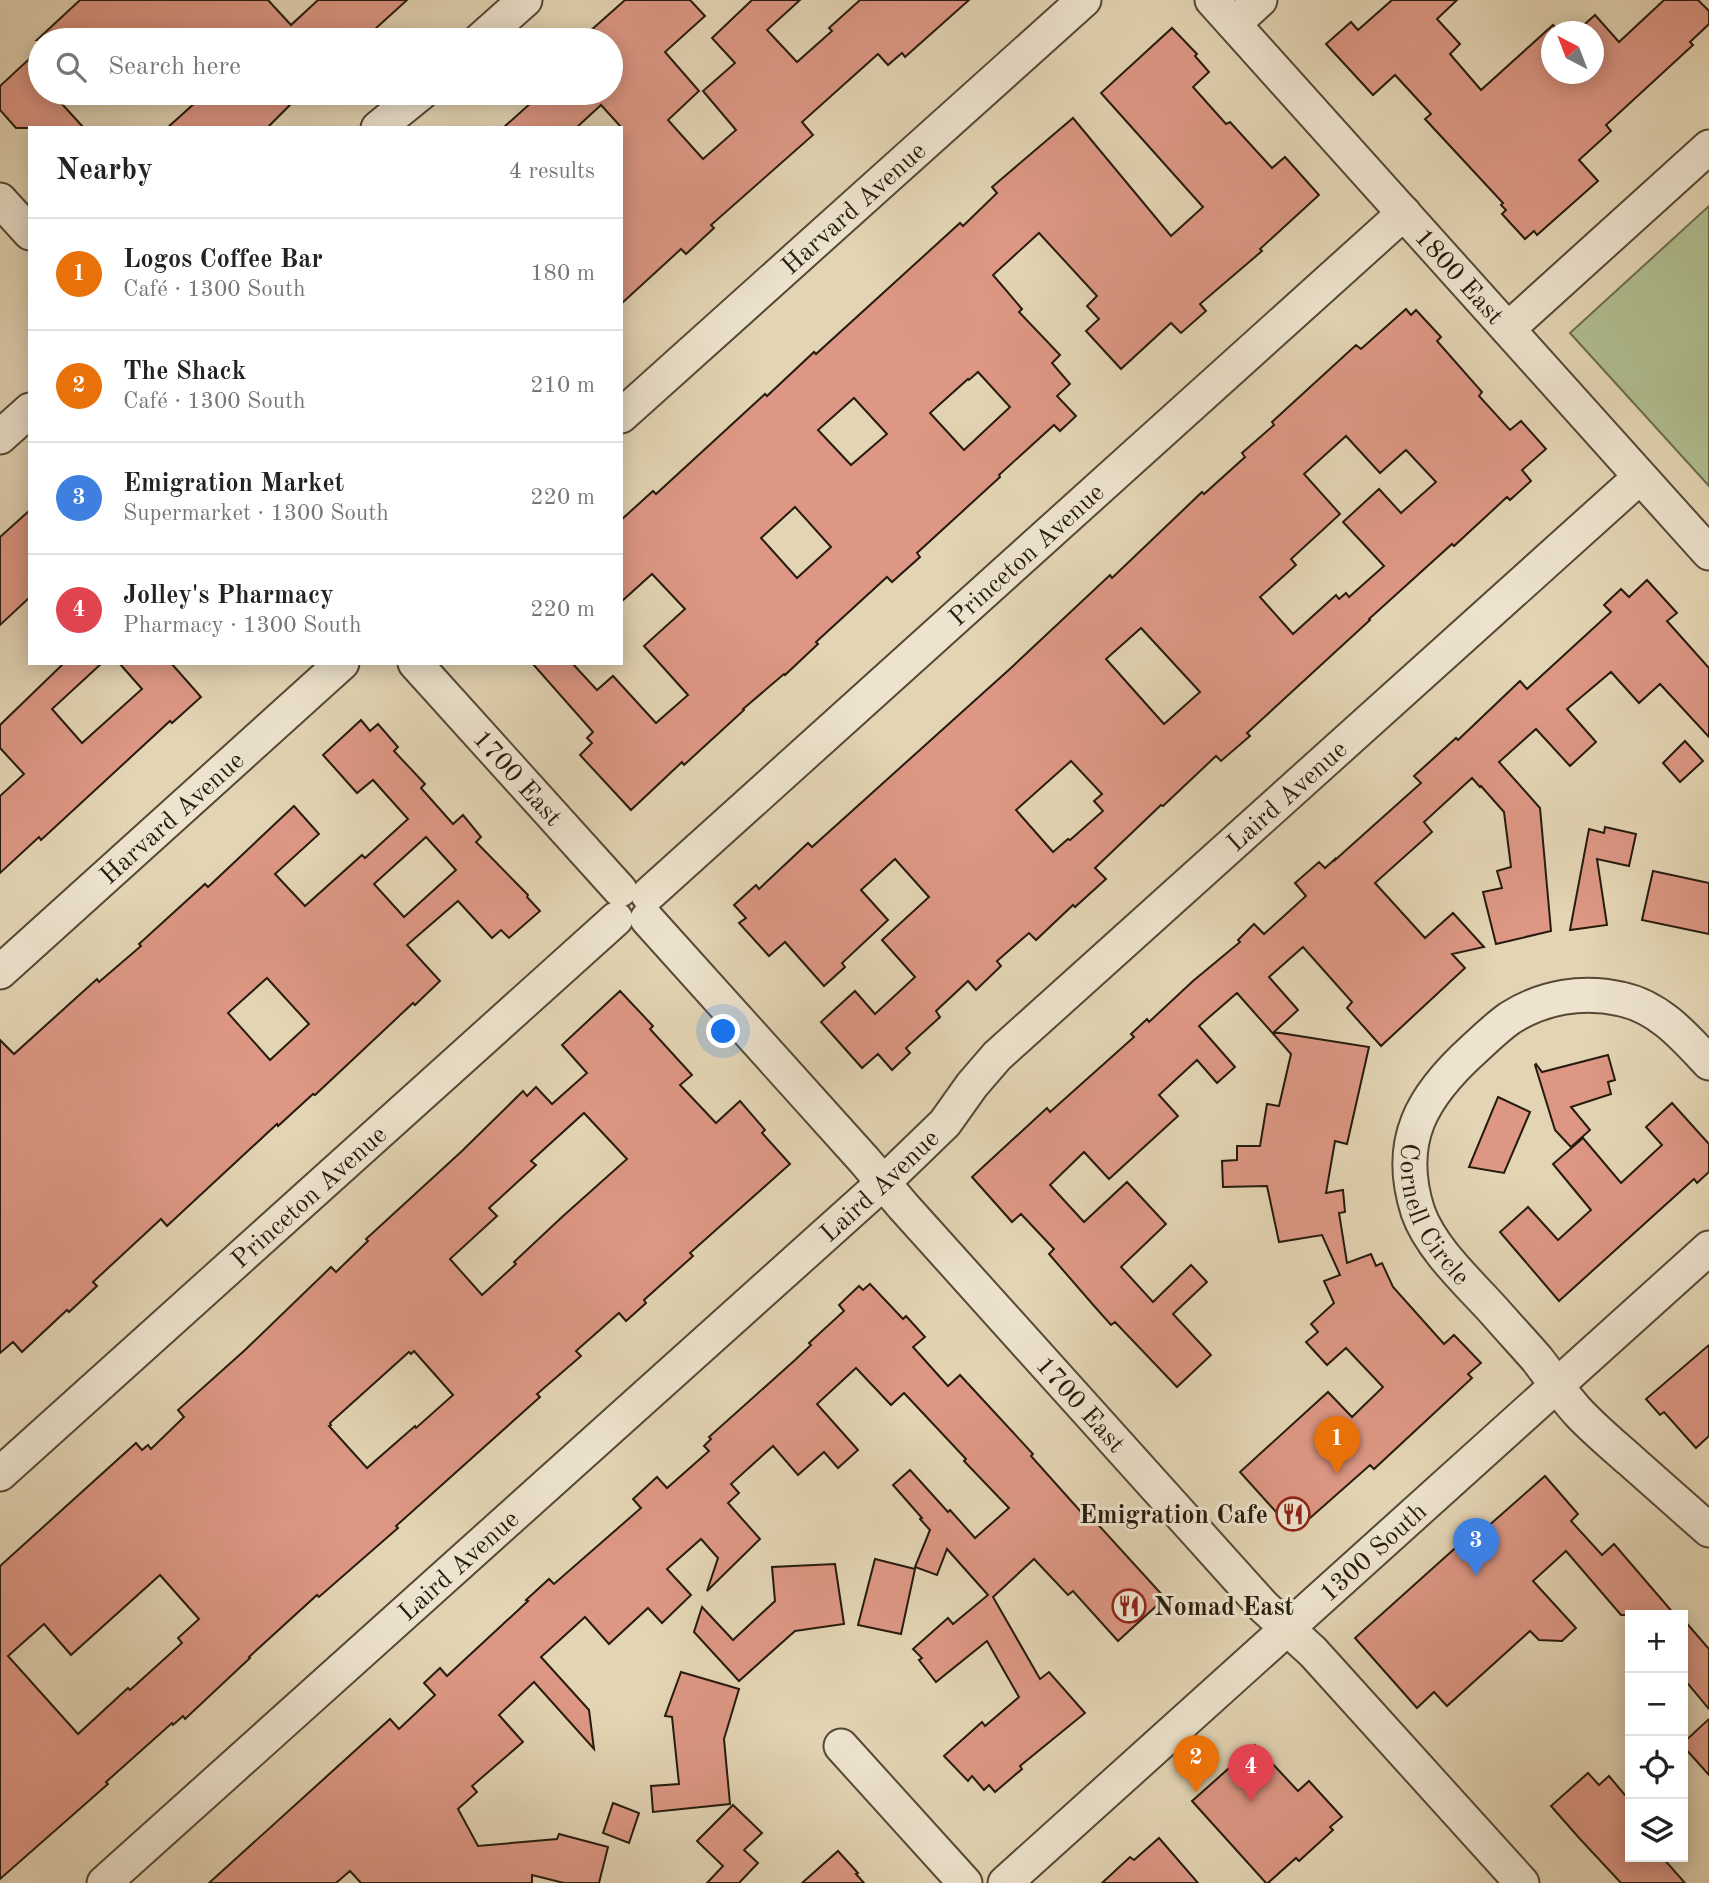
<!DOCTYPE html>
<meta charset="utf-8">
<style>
:root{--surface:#fff;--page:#f6f6f6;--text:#222;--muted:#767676;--line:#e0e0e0;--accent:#8f2418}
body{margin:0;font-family:"Old Standard TT",serif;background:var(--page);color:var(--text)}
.controls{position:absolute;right:21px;bottom:21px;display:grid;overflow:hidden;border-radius:0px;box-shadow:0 4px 18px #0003}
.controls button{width:63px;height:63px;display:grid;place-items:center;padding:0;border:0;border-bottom:2px solid var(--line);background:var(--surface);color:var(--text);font:35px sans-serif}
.compass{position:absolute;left:1541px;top:21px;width:63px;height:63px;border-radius:50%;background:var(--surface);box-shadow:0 4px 18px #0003;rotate:318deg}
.you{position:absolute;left:724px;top:1032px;width:24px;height:24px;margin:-18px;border:5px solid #fff;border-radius:50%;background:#1a73e8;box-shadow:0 0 0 10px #1a73e833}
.badge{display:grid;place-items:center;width:46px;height:46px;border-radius:50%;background:var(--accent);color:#fff;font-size:23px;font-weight:700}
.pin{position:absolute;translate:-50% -58px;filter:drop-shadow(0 2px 4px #0008)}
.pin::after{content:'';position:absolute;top:37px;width:24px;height:21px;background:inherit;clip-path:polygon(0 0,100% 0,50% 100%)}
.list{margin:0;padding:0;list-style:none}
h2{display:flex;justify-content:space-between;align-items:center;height:91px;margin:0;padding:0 28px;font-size:30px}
h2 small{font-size:23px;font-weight:400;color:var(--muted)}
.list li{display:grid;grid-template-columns:46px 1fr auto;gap:21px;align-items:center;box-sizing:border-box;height:112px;padding:0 28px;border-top:2px solid var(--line)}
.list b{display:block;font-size:26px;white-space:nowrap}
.list p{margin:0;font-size:23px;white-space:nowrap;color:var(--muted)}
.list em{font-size:23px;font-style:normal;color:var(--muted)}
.icon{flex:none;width:38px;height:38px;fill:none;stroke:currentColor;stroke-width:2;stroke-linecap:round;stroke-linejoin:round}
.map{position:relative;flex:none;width:1709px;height:1883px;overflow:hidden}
.search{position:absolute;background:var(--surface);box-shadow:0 4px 18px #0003;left:28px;top:28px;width:595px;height:77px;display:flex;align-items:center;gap:18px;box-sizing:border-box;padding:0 24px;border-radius:38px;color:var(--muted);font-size:26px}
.panel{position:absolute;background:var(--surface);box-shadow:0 4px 18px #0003;left:28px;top:126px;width:595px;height:539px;border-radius:0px}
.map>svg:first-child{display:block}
</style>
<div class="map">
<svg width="1709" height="1883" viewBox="0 0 1709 1883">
<rect width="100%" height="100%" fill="#e3d4b3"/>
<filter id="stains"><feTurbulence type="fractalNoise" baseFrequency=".00286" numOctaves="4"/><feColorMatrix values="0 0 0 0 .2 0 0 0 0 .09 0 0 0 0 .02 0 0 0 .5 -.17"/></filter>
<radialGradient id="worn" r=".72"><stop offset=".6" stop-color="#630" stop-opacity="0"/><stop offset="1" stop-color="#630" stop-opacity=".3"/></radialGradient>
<!-- green -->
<path fill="#b0bd8f" stroke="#6b6c4e" stroke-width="2" d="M 1709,206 L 1709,486 L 1570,333 Z"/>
<!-- building -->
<g fill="#dd9784" stroke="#261b0d" stroke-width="2" fill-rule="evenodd">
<path d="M 80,0 L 268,0 L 291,25 L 318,0 L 407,0 L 363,40 L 37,40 Z"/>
<path d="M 625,0 L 690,0 L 705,16 L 665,52 L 699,91 L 668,120 L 703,159 L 736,130 L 703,91 L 735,63 L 712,38 L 752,0 L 800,0 L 767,30 L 797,62 L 832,31 L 829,28 L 860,0 L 969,0 L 905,57 L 902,53 L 888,65 L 878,54 L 802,122 L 813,135 L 711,225 L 714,228 L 686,254 L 681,249 L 621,304 L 621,127 L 601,105 L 576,128 L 503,128 L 542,93 L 611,93 L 611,40 L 580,40 Z"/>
<path d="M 1392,0 L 1457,0 L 1437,19 L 1460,44 L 1450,54 L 1481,90 L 1553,25 L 1559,32 L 1551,32 L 1551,74 L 1593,74 L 1593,32 L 1576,32 L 1595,15 L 1619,42 L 1664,0 L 1698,0 L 1709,11 L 1709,24 L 1690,42 L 1693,45 L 1606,125 L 1611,131 L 1579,160 L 1598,181 L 1537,235 L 1534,231 L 1525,239 L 1502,214 L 1506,210 L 1501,205 L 1503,203 L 1425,119 L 1431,114 L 1395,75 L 1373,95 L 1326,44 L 1351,22 L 1358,30 Z"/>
<path d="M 1172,28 L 1197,54 L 1195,56 L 1209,72 L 1193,87 L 1226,124 L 1230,122 L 1272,168 L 1285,157 L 1319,195 L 1260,249 L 1262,251 L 1200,304 L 1206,311 L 1181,333 L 1171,323 L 1121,369 L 1086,331 L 1099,319 L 1087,306 L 1097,296 L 1039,233 L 993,275 L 1022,309 L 1019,312 L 1060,355 L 1052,363 L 1070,384 L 1057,396 L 1076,416 L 1060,431 L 1054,425 L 999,475 L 1000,477 L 917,553 L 920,557 L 892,582 L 887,577 L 816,642 L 818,644 L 785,675 L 784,674 L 743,709 L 744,710 L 684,765 L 682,762 L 631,810 L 580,755 L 592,743 L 587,738 L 593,732 L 532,663 L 572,663 L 597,690 L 613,676 L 656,723 L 688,695 L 644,646 L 685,609 L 652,574 L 621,602 L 621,520 L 653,491 L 656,494 L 765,394 L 767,396 L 814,352 L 816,354 L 960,223 L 963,226 L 997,193 L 992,187 L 1073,118 L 1171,236 L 1203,207 L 1101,93 ZM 978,372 L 1010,407 L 964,450 L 930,413 L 968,379 L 969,380 ZM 854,398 L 887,434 L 851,465 L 818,430 ZM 795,507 L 831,547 L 797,578 L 761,538 Z"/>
<path d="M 40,49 L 40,93 L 75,93 L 62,104 L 84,128 L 16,128 L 0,110 L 0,86 Z"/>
<path d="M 206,93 L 302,93 L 267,128 L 167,128 Z"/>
<path d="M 1406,309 L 1411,315 L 1416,310 L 1441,337 L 1437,341 L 1482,392 L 1479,396 L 1510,430 L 1521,421 L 1546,449 L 1522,470 L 1531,481 L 1510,500 L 1507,497 L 1454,546 L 1452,544 L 1369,619 L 1370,620 L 1247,733 L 1250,736 L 1221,761 L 1216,756 L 1163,806 L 1161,805 L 1095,868 L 1106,879 L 1075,907 L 1073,905 L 1036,940 L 1029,933 L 997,961 L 1001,966 L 976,990 L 968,981 L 936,1011 L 940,1017 L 906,1048 L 910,1053 L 892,1070 L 878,1054 L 862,1068 L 821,1022 L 855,991 L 875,1014 L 915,977 L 882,940 L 929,897 L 895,859 L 861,890 L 888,920 L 842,963 L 845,967 L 824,986 L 785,942 L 769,956 L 739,923 L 746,918 L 734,905 L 756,885 L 759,889 L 808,843 L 812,847 L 1012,667 L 1110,575 L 1112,578 L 1202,492 L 1204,494 L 1245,457 L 1242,453 L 1274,425 L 1272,422 L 1356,345 L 1361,349 ZM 1346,436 L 1380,473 L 1406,450 L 1436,482 L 1401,513 L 1379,489 L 1343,522 L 1384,566 L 1349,597 L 1346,593 L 1339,599 L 1336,595 L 1293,634 L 1260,597 L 1296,565 L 1291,559 L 1340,514 L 1304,474 ZM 1141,628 L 1200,692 L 1164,724 L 1106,659 ZM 1071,761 L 1102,794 L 1094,801 L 1103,811 L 1070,840 L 1068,839 L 1053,852 L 1016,810 Z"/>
<path d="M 30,510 L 30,597 L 0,625 L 0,537 Z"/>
<path d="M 1647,580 L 1677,613 L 1667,621 L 1709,668 L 1709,737 L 1660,684 L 1639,703 L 1611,672 L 1567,709 L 1596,742 L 1570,766 L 1536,729 L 1499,762 L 1540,808 L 1551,931 L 1496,944 L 1483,892 L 1502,888 L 1497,871 L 1511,867 L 1504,812 L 1481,786 L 1480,787 L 1472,778 L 1424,822 L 1432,832 L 1375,883 L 1425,938 L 1453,913 L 1484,947 L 1452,954 L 1465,968 L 1381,1046 L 1347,1008 L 1352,1002 L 1303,947 L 1269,977 L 1298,1010 L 1274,1032 L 1369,1047 L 1347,1144 L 1335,1141 L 1326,1193 L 1343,1190 L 1345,1212 L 1339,1213 L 1347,1263 L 1371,1254 L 1376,1266 L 1382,1263 L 1393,1287 L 1444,1344 L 1454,1335 L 1481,1363 L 1468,1374 L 1472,1378 L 1374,1469 L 1370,1465 L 1301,1526 L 1287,1524 L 1240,1472 L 1328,1392 L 1352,1417 L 1383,1387 L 1346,1348 L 1327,1365 L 1306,1342 L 1318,1332 L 1311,1324 L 1334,1303 L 1324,1281 L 1340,1275 L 1322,1235 L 1279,1242 L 1267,1186 L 1223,1187 L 1222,1161 L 1237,1160 L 1237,1146 L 1260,1146 L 1267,1104 L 1279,1106 L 1291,1054 L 1237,993 L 1199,1026 L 1235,1067 L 1217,1083 L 1197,1060 L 1159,1095 L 1178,1116 L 1109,1179 L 1084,1152 L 1050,1185 L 1084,1222 L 1127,1182 L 1166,1224 L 1121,1267 L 1153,1302 L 1191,1265 L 1207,1282 L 1173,1314 L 1211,1355 L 1177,1387 L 1115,1322 L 1111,1325 L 1095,1307 L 1049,1254 L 1054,1249 L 1021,1214 L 1012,1222 L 972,1177 L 1047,1108 L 1050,1112 L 1134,1037 L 1131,1034 L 1147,1019 L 1149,1022 L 1193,981 L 1240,942 L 1238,940 L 1254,924 L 1264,934 L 1306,896 L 1295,883 L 1319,862 L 1325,868 L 1335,859 L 1335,860 L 1421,783 L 1414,776 L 1456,738 L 1458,740 L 1520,681 L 1527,689 L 1611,612 L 1604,605 L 1621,589 L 1629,597 Z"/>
<path d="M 64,663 L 102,663 L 52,709 L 82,743 L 142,689 L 119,663 L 171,663 L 201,697 L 172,723 L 170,721 L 41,840 L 39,837 L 0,873 L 0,796 L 24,774 L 0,748 L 0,725 Z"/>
<path d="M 361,720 L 370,731 L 378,724 L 398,747 L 394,751 L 425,784 L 421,788 L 453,824 L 463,815 L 481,837 L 476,842 L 528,895 L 527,897 L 540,911 L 509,938 L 501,930 L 492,938 L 458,901 L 407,945 L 440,981 L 415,1005 L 413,1003 L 315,1095 L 313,1094 L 278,1126 L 277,1124 L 167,1226 L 161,1219 L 93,1282 L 97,1286 L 69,1312 L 67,1310 L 22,1352 L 13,1342 L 0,1353 L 0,1040 L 14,1054 L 97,979 L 99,982 L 141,946 L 139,944 L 205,884 L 208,887 L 294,806 L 319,834 L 275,874 L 305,906 L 362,855 L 365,858 L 408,819 L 373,780 L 357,793 L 323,755 ZM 426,837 L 456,870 L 404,917 L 374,884 ZM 267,978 L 309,1024 L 270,1060 L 228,1013 Z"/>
<path d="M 1685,741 L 1703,761 L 1680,782 L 1663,763 Z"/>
<path d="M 1605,827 L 1636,834 L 1629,866 L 1597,859 L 1607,925 L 1570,930 L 1589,829 L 1604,833 Z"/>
<path d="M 1653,871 L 1709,883 L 1709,934 L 1642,920 Z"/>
<path d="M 620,991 L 653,1026 L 650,1029 L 692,1075 L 680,1085 L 716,1123 L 740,1101 L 765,1130 L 762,1133 L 790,1164 L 690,1253 L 693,1256 L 644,1300 L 646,1303 L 626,1321 L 619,1313 L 576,1351 L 581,1356 L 537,1394 L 540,1397 L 396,1526 L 398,1528 L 319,1597 L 317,1595 L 249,1657 L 250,1658 L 185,1719 L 183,1716 L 173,1725 L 172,1723 L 106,1782 L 108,1784 L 0,1879 L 0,1566 L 136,1443 L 142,1450 L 148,1445 L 151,1449 L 184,1417 L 178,1410 L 245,1350 L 331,1267 L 336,1272 L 368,1241 L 366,1239 L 462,1151 L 523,1091 L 527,1096 L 536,1087 L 552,1104 L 587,1073 L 562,1045 ZM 584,1113 L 627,1159 L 562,1217 L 514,1262 L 516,1264 L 482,1295 L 450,1259 L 497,1216 L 489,1208 L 536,1165 L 531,1161 ZM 414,1351 L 453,1395 L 416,1428 L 415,1426 L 367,1468 L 329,1426 L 331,1425 L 330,1423 L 409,1352 L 411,1354 ZM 160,1575 L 199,1619 L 178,1638 L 182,1643 L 130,1690 L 128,1688 L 78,1734 L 8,1656 L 44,1624 L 71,1655 Z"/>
<path d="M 1608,1055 L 1615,1080 L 1608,1082 L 1611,1094 L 1571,1107 L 1590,1130 L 1571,1147 L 1555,1130 L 1535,1065 L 1536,1064 L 1542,1072 Z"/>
<path d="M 1498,1097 L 1530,1112 L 1504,1173 L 1469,1167 Z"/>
<path d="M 1672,1103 L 1709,1144 L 1709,1172 L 1697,1183 L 1694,1179 L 1559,1301 L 1500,1232 L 1528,1207 L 1558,1240 L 1591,1210 L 1553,1164 L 1583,1138 L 1621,1183 L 1662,1145 L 1646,1127 Z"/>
<path d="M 870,1284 L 903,1319 L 906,1316 L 925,1337 L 913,1347 L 948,1386 L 960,1375 L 1033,1454 L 1031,1456 L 1090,1522 L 1093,1519 L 1165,1598 L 1118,1641 L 1073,1591 L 1068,1595 L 1034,1559 L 993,1597 L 1040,1679 L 1049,1672 L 1085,1713 L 1020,1766 L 1022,1769 L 995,1792 L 989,1785 L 984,1790 L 972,1776 L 968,1781 L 944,1756 L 982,1722 L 985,1726 L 1019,1697 L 987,1641 L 936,1682 L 919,1660 L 922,1658 L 913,1649 L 948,1618 L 953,1624 L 988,1595 L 947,1549 L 937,1575 L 915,1567 L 930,1530 L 920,1519 L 922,1518 L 893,1485 L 910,1470 L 948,1512 L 950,1510 L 975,1538 L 1009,1508 L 964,1461 L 966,1459 L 904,1393 L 891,1405 L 856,1368 L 817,1404 L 858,1450 L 838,1468 L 824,1452 L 798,1475 L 773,1446 L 731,1484 L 739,1493 L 728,1503 L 760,1539 L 707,1591 L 718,1558 L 701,1539 L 667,1569 L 691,1595 L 662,1623 L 648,1608 L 609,1644 L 585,1617 L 541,1657 L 589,1710 L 594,1749 L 534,1682 L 499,1715 L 523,1742 L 472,1786 L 477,1792 L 458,1809 L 478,1846 L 557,1839 L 559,1834 L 608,1847 L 599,1883 L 564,1883 L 532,1875 L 532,1883 L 361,1883 L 350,1871 L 336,1883 L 209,1883 L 390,1719 L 399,1729 L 435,1695 L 424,1683 L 440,1668 L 447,1676 L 528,1601 L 526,1600 L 549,1579 L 554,1584 L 641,1508 L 633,1499 L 657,1477 L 667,1488 L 709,1451 L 704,1446 L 711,1439 L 709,1437 L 795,1360 L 811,1345 L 809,1343 L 844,1311 L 839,1305 L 859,1286 L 863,1290 Z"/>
<path d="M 1709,1345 L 1709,1436 L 1696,1448 L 1664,1412 L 1660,1415 L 1646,1399 Z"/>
<path d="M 1545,1476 L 1578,1514 L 1571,1521 L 1602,1555 L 1614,1544 L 1675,1615 L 1621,1615 L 1566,1551 L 1533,1581 L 1576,1628 L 1562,1641 L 1539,1640 L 1530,1631 L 1447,1706 L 1434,1692 L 1417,1708 L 1355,1638 L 1482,1524 L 1486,1528 Z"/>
<path d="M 875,1559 L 915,1569 L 901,1634 L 858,1625 Z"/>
<path d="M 835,1564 L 844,1624 L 795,1631 L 739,1681 L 694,1632 L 702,1607 L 733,1640 L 775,1601 L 772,1567 Z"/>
<path d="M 1683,1619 L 1709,1649 L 1709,1709 L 1683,1678 Z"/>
<path d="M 681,1672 L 739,1689 L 724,1739 L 730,1804 L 653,1812 L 651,1786 L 679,1784 L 672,1717 L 665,1716 Z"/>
<path d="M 1709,1719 L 1709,1775 L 1683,1746 L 1683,1743 Z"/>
<path d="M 1255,1745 L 1298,1791 L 1309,1781 L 1342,1817 L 1330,1827 L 1333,1830 L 1299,1861 L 1296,1858 L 1268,1883 L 1266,1883 L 1192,1801 Z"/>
<path d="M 1588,1773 L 1599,1785 L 1609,1776 L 1630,1801 L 1630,1857 L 1662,1857 L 1685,1883 L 1621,1883 L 1580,1839 L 1551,1806 Z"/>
<path d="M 613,1803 L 639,1813 L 629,1843 L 603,1833 Z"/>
<path d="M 733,1805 L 762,1833 L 744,1850 L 758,1863 L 739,1883 L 707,1883 L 723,1866 L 697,1841 Z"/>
<path d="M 1159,1838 L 1198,1883 L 1102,1883 L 1130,1857 L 1134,1860 Z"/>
<path d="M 838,1851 L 858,1873 L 856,1874 L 864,1883 L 802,1883 Z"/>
</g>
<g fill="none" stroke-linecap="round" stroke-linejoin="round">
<defs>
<g id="minor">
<path id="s1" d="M 1212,0 L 1709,553"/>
<path d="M 1234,24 L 1260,0"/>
<path d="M 480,40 L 525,0"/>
<path d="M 378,128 L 421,93"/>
<path d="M 0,200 L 30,233"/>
<path d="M 1508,329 L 1709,147"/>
<path id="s2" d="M 621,416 L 1084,0"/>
<path d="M 0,437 L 30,410"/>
<path id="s3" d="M 415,663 L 620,890"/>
<path id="s4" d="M 648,895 L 1404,213"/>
<path id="s5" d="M 647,919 L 864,1160 L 903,1206 L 1264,1607 L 1313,1652 L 1522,1883"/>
<path id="s6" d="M 0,972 L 342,663"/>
<path id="s7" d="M 1709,1063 C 1684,1036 1659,1007 1621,999 C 1583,990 1543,997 1510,1018 C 1497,1027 1485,1039 1474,1049 C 1422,1096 1395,1141 1418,1212 C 1431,1249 1469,1283 1495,1312 C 1509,1328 1523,1343 1537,1359 C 1551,1377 1564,1397 1579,1413 C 1595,1430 1613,1445 1630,1460 C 1656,1483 1683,1507 1709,1530"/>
<path id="s8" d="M 0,1474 L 616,919"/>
<path d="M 841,1746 L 965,1883"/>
<path id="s9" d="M 104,1883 L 884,1182 L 945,1123 L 972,1085 L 997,1056 L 1640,477"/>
<path id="s10" d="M 1005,1883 L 1709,1248"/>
</g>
</defs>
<!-- minor casing -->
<use href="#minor" stroke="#554936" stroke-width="37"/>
<!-- minor -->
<use href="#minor" stroke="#ede3ce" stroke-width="33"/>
</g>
<!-- icons -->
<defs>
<symbol id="restaurant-ring" viewBox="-11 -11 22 22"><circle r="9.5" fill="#ede3ce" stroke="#8f2418" stroke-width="1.5"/><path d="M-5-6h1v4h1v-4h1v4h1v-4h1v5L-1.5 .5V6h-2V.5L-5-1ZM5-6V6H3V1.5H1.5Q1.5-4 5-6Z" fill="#8f2418"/></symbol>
</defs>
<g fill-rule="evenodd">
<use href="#restaurant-ring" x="1274" y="1495" width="38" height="38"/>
<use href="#restaurant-ring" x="1110" y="1587" width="38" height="38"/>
</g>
<g text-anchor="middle" stroke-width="6" stroke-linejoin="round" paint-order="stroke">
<!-- street labels -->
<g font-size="26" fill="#261b0d" stroke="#ede3ce">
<text dy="9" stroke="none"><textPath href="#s2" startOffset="312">Harvard Avenue</textPath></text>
<text dy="9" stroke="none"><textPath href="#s1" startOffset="371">1800 East</textPath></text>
<text dy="9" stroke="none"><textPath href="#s4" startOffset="509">Princeton Avenue</textPath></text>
<text dy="9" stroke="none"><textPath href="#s3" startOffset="154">1700 East</textPath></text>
<text dy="9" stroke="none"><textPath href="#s9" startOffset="1608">Laird Avenue</textPath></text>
<text dy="9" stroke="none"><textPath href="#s6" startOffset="231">Harvard Avenue</textPath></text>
<text dy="9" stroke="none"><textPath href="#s9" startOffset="1043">Laird Avenue</textPath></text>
<text dy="9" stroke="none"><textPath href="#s8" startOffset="415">Princeton Avenue</textPath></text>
<text dy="9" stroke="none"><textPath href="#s7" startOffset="466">Cornell Circle</textPath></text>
<text dy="9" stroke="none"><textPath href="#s5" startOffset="651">1700 East</textPath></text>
<text dy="9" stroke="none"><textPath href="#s10" startOffset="495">1300 South</textPath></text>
<text dy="9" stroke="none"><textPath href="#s9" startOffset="476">Laird Avenue</textPath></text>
</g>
<!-- poi labels -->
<g font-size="26" font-weight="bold" fill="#261b0d" stroke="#ede3ce" text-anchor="end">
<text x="1268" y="1523">Emigration Cafe</text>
<text x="1154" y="1615" text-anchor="start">Nomad East</text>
</g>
</g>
<rect width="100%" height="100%" filter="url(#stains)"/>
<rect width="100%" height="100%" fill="url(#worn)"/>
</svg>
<div class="controls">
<button>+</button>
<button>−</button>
<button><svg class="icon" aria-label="locate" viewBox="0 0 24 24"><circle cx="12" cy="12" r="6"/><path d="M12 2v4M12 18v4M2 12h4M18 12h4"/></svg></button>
<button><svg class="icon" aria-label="layers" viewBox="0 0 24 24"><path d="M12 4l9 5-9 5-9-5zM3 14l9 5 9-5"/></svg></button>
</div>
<svg class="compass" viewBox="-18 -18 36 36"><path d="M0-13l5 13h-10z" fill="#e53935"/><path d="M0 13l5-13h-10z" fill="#767676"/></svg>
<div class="you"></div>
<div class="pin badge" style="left:1337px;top:1474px;background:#e8710a">1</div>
<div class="pin badge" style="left:1196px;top:1793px;background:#e8710a">2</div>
<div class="pin badge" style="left:1476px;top:1576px;background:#3f7fe0">3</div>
<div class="pin badge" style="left:1251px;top:1802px;background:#e0444e">4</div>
<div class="search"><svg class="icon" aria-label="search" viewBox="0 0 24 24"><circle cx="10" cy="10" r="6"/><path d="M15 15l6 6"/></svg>Search here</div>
<section class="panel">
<h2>Nearby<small>4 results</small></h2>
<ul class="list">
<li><span class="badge" style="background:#e8710a">1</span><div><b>Logos Coffee Bar</b><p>Café · 1300 South</p></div><em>180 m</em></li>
<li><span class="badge" style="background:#e8710a">2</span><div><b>The Shack</b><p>Café · 1300 South</p></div><em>210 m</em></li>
<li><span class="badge" style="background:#3f7fe0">3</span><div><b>Emigration Market</b><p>Supermarket · 1300 South</p></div><em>220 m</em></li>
<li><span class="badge" style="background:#e0444e">4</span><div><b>Jolley's Pharmacy</b><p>Pharmacy · 1300 South</p></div><em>220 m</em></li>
</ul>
</section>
</div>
